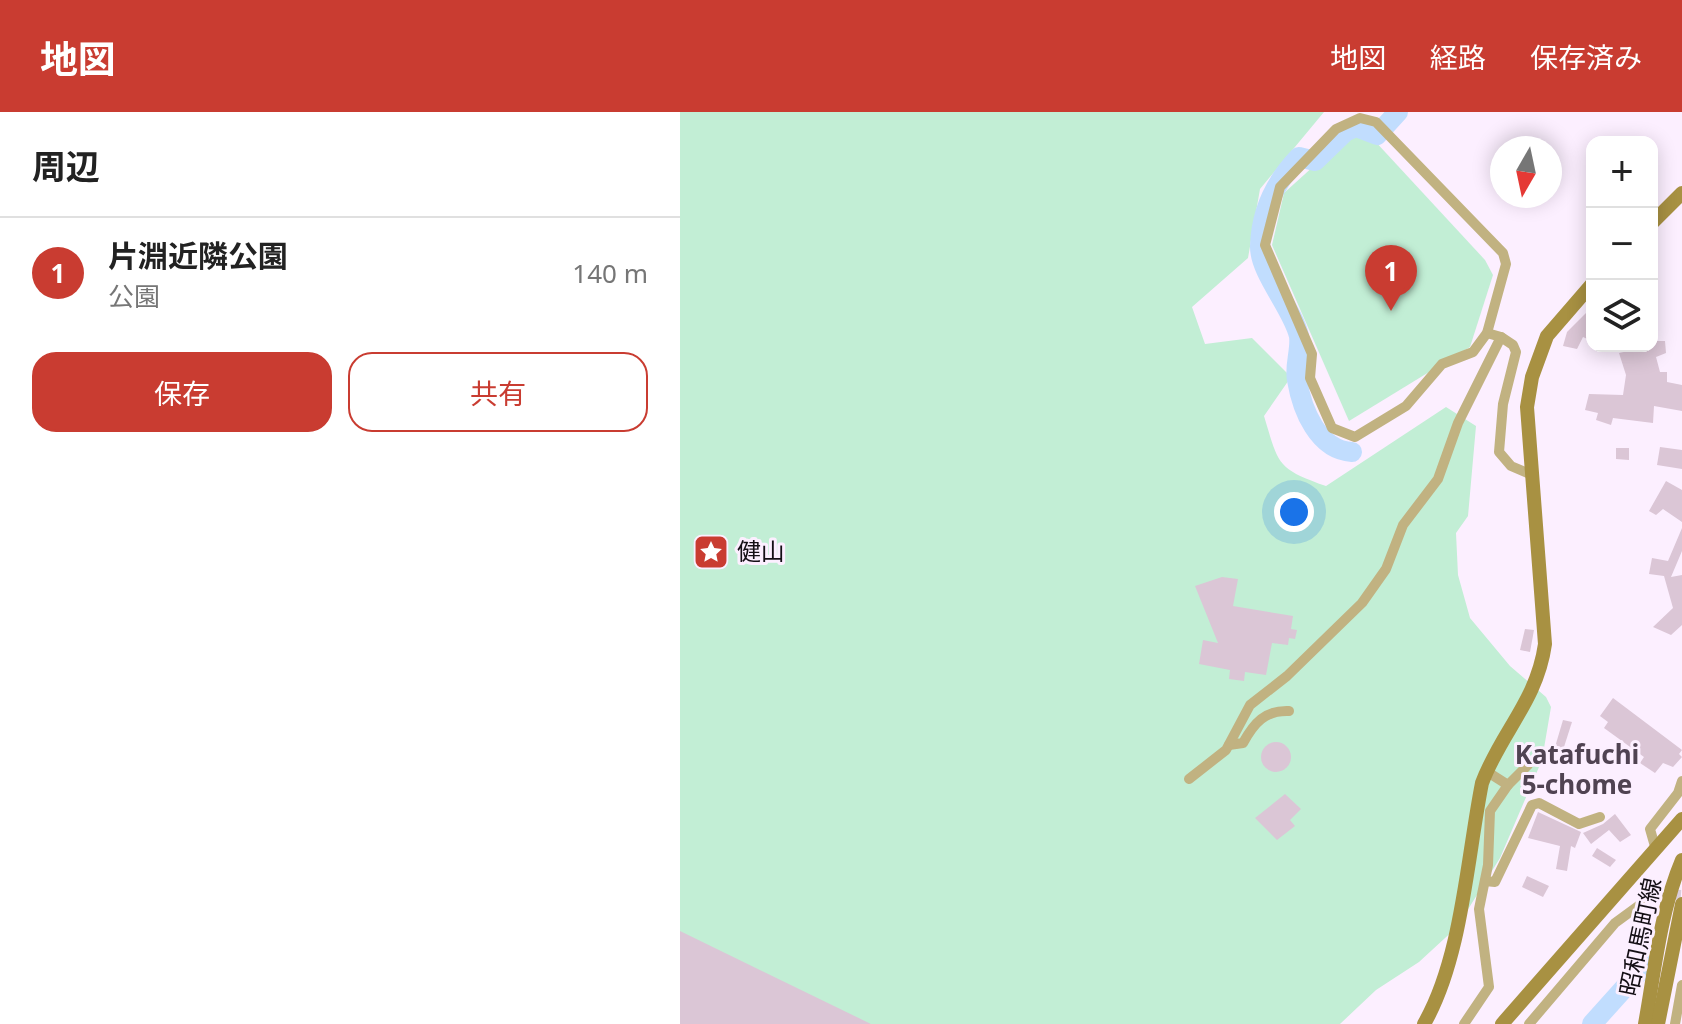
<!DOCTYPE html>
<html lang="ja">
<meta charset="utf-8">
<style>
:root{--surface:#fff;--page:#f6f6f6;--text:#222;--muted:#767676;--line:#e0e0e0;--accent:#c93c31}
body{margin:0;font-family:"Noto Sans","Noto Sans JP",sans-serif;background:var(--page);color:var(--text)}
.controls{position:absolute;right:24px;top:24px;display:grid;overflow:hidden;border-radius:16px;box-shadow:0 4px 20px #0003}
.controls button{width:72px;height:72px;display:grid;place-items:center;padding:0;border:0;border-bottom:2px solid var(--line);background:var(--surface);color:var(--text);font:40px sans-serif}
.compass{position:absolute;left:810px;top:24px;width:72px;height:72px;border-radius:50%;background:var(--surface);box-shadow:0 4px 20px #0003;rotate:189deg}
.you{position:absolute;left:614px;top:400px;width:28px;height:28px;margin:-20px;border:6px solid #fff;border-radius:50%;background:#1a73e8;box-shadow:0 0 0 12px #1a73e833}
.badge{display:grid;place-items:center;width:52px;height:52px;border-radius:50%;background:var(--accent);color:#fff;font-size:26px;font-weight:700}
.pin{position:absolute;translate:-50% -66px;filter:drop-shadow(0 2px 4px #0008)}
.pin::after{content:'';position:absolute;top:42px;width:28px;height:24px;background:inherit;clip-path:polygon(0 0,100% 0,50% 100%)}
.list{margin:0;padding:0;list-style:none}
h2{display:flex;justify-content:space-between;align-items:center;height:104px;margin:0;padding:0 32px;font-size:34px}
h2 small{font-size:26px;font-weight:400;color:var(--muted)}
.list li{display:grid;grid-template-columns:52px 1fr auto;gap:24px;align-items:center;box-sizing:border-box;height:112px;padding:0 32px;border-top:2px solid var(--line)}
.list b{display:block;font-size:30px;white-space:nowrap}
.list p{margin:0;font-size:26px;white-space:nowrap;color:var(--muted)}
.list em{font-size:26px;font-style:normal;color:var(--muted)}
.actions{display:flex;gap:16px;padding:24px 32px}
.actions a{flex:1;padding:18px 0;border:2px solid var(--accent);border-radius:24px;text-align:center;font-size:28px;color:var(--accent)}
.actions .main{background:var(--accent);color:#fff}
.icon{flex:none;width:44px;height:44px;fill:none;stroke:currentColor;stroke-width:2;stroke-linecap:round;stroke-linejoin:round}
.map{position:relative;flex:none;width:1002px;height:912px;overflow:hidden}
header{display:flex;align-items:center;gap:48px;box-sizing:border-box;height:112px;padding:0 40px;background:var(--accent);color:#fff}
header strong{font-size:38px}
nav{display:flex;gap:44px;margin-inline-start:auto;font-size:28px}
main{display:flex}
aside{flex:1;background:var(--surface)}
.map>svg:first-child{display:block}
</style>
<header>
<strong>地図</strong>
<nav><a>地図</a><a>経路</a><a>保存済み</a></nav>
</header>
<main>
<aside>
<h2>周辺<small></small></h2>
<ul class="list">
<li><span class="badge">1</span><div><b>片淵近隣公園</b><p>公園</p></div><em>140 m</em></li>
</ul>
<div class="actions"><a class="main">保存</a><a>共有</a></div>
</aside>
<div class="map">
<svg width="1002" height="912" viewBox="0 0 1002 912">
<rect width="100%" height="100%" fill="#fcefff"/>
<!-- green -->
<g fill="#c2eed5">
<path d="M 0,0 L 644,0 L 580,77 L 568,146 L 512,195 L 525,232 L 572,226 L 611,265 L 584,304 C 599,353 596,356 646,374 L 766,295 L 796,314 L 788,404 L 776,421 L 778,463 L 790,506 L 830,554 L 866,585 L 871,595 L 862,648 L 820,746 L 777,815 L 739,850 L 696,878 L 660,912 L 0,912 Z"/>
<path d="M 680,22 L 693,27 L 805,148 L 813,163 L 790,235 L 669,309 L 592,133 L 604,81 L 666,25 Z"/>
</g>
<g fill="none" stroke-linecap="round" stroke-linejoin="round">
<!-- river -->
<g stroke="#c1ddfe" stroke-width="20">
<path d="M 672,340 C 638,338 622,298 617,268 C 614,254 621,238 619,224 C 613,197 579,160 580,134 C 581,99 595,70 619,45 L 635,49 L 665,20 L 676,15 L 697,23 L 718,0"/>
<path d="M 912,912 L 965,853"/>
</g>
</g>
<!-- building -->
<g fill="#dbc6d6">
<path d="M 912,195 L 912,229 L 903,225 L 897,237 L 883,234 L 887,220 Z"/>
<path d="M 974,229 L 985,229 L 986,241 L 976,245 L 980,260 L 987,260 L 987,270 L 1002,273 L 1002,299 L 974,294 L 973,311 L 933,306 L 931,313 L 916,308 L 918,301 L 905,298 L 909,282 L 943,283 L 946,263 L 939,241 L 972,234 Z"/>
<path d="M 980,335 L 1002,338 L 1002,357 L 977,353 Z"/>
<path d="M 936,336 L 949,336 L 949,348 L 936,347 Z"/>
<path d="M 986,369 L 1002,378 L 1002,410 L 983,397 L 976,403 L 969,399 Z"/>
<path d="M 1002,416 L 1002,439 L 991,465 L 1002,463 L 1002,513 L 991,523 L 973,515 L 993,496 L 984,464 L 969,462 L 972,446 L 988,449 Z"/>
<path d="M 542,465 L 558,467 L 553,494 L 613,504 L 611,517 L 617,518 L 615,527 L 609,526 L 608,533 L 592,531 L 586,563 L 565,560 L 564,569 L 549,567 L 550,558 L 519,552 L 523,528 L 538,531 L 515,474 Z"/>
<path d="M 845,517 L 854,518 L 850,540 L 840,538 Z"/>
<path d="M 933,586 L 1002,638 L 999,642 L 1002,645 L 993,655 L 983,651 L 975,661 L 960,651 L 964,645 L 924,616 L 928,610 L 920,604 Z"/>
<path d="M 883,608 L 892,610 L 883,638 L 875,635 Z"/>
<circle cx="596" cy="645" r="15"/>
<path d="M 605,682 L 621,697 L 610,708 L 615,714 L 597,728 L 575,706 Z"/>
<path d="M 858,700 L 901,720 L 895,736 L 891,734 L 887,759 L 876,757 L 880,734 L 848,726 Z"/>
<path d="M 935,702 L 951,723 L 940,730 L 929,718 L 911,732 L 903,721 L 923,712 Z"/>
<path d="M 917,736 L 936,748 L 930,755 L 912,744 Z"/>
<path d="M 847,764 L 869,774 L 863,785 L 842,775 Z"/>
<path d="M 0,819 L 191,912 L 0,912 Z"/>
</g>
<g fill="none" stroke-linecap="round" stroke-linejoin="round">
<!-- street-tunnel -->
<path stroke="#d9cddc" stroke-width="10" stroke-dasharray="10 5" stroke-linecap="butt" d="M 976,781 L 1002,783"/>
<!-- street -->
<g stroke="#c1b281" stroke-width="10">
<path d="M 680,6 L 696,10 L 823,141 L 826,152 L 807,221 L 793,240 L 762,252 L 726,294 L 675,325 L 652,316 L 630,266 L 632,242 L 585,133 L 600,75 L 656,17 Z"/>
<path d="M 821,225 L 833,233 L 836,240 L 823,292 L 819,340 L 831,354 L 850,362"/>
<path d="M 549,633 L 563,631 C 574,611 585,598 609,599"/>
<path d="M 509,667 L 546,638 L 570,593 L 607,564 L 682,491 L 706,457 L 723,413 L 758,367 L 778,311 L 821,225 L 807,221"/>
<path d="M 828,673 L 848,653"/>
<path d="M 976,738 L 970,717 L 998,681 L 1002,669"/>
<path d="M 805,769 L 815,770 L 852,693 L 859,691 L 899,712 L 920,705"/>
<path d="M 784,912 L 809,875 L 799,797 L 808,753 L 810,699 L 828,673 L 806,659"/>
<path d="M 849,912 L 935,811 L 976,781"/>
<path d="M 995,912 L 1002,873"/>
</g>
<!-- secondary -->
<g stroke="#a89142" stroke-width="14">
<path d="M 972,111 L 1002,81"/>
<path d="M 744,912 C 782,846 787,746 802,671 C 821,620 857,589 865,532 L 847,295 L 852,265 L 867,224 L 912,172"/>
<path d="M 822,912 L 1002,707"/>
<path d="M 965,912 C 975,857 980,800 1002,748"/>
<path d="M 978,912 L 1002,792"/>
</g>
</g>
<!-- icons -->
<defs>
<symbol id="sight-square" viewBox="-11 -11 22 22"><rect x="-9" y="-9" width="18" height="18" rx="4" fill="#c93c31" stroke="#fcefff"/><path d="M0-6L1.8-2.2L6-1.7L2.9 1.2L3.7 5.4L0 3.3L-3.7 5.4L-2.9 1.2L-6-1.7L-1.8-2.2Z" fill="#fff"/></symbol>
</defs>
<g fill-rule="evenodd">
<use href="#sight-square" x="11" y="420" width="40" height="40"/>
</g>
<g text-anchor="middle" stroke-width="6" stroke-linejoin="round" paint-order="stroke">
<!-- poi labels -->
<g font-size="24" fill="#140f15" stroke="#fcefff" text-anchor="start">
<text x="57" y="448">健山</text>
</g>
<!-- street labels -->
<g font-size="24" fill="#140f15" stroke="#fcefff">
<text transform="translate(961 825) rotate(-78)" y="8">昭和馬町線</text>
</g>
<!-- neighbourhood labels -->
<g font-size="26" font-weight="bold" fill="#504352" stroke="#fcefff">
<text x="897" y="652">Katafuchi<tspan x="897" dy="30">5-chome</tspan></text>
</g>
</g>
</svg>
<div class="controls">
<button>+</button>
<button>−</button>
<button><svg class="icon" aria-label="layers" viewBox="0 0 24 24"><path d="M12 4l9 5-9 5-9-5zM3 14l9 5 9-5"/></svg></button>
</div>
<svg class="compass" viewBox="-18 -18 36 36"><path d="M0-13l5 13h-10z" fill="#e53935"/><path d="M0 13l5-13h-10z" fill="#767676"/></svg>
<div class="you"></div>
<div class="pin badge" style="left:711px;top:199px">1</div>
</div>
</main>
